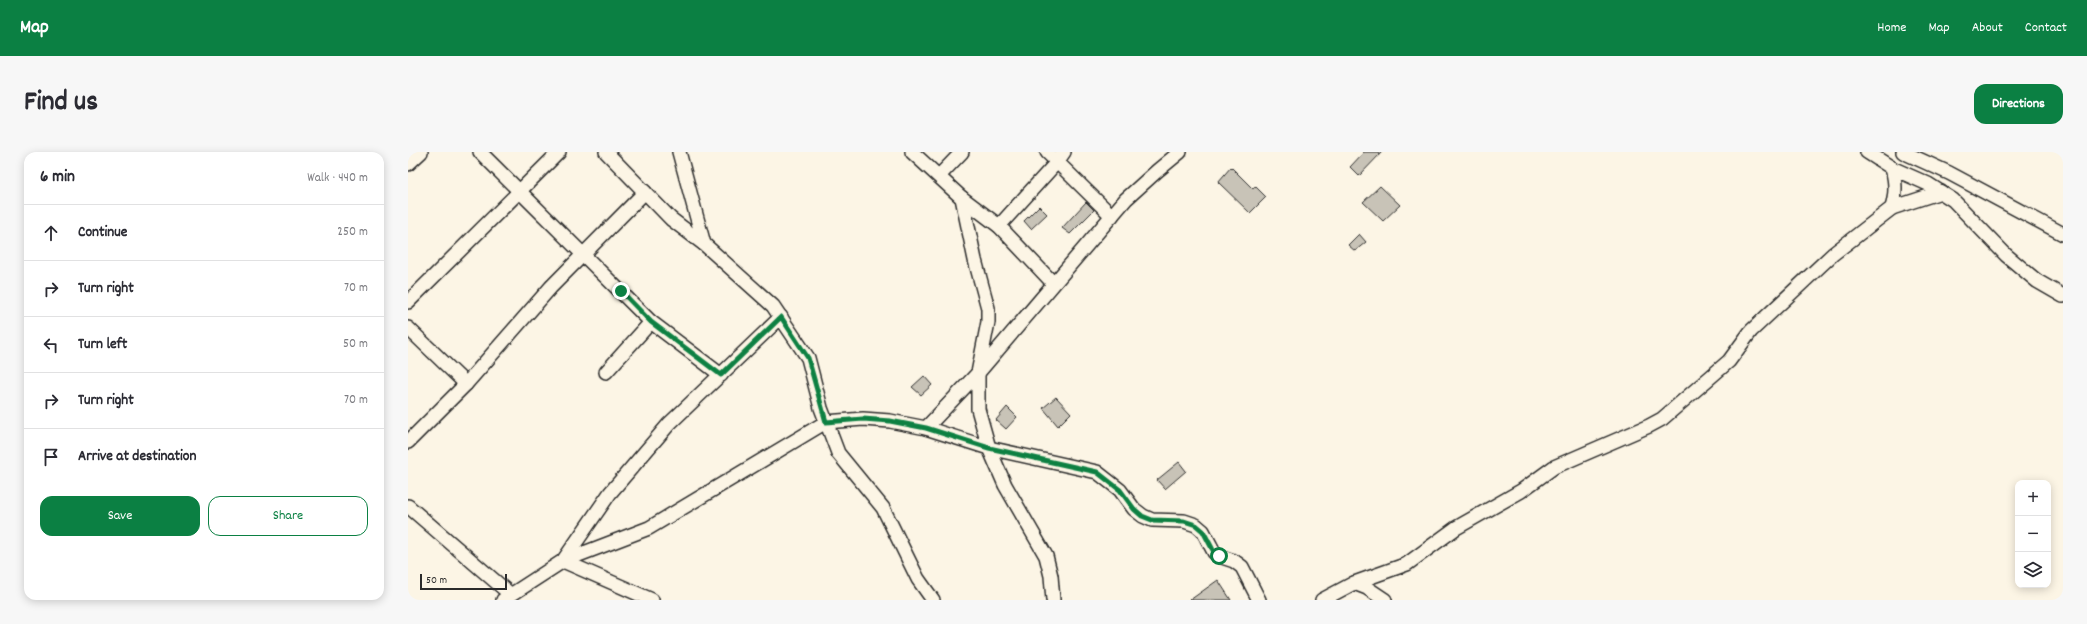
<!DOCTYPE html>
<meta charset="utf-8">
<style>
:root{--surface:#fff;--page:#f7f7f7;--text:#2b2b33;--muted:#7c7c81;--line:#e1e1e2;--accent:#0b8043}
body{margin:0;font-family:Dekko,sans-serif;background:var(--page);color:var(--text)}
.controls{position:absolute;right:12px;bottom:12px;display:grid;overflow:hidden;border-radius:8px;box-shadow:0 2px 10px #0003}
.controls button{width:36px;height:36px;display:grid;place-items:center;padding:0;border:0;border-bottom:1px solid var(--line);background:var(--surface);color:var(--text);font:20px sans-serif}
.scale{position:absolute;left:12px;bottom:10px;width:87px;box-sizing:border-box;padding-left:4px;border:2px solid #2b2b2b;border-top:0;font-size:11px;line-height:14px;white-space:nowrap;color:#2b2b2b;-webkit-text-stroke:3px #fcf5e5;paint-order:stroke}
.stop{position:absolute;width:12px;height:12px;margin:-9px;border:3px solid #0b8043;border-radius:50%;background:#fff}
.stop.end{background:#0b8043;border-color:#fff;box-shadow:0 1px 4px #0008}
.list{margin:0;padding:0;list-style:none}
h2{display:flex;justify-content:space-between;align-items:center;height:52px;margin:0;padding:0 16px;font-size:17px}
h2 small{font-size:13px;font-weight:400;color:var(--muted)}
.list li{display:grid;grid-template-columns:26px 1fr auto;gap:12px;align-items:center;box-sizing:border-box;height:56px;padding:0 16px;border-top:1px solid var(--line)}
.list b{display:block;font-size:15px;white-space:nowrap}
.list em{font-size:13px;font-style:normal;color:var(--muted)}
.actions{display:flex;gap:8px;padding:12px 16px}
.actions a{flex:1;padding:9px 0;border:1px solid var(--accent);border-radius:12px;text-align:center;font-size:14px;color:var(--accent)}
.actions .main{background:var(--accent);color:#fff}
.icon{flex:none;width:22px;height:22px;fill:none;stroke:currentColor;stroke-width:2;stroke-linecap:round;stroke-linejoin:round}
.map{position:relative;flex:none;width:1655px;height:448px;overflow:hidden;border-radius:12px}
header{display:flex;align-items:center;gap:24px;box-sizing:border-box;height:56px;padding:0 20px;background:var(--accent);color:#fff}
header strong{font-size:19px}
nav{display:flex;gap:22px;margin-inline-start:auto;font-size:14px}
.intro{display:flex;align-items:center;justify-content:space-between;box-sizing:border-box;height:96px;padding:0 24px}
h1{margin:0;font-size:28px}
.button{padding:10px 18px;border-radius:12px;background:var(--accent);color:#fff;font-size:14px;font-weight:700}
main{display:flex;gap:24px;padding:0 24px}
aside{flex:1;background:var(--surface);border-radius:12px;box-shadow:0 2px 10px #0003}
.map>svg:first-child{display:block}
</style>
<header>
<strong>Map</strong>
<nav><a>Home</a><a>Map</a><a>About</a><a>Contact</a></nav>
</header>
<div class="intro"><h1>Find us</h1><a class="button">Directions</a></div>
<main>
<aside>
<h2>6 min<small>Walk · 440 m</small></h2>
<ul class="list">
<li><svg class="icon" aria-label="ahead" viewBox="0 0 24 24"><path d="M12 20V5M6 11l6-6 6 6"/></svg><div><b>Continue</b></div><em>250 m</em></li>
<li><svg class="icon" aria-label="right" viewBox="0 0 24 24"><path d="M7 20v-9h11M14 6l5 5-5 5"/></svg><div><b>Turn right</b></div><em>70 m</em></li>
<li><svg class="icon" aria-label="left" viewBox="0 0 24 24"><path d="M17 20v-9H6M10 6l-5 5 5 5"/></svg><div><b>Turn left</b></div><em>50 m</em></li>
<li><svg class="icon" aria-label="right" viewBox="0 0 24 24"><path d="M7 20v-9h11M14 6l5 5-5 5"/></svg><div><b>Turn right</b></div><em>70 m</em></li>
<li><svg class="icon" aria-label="arrive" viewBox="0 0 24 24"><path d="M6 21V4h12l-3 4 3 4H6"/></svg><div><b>Arrive at destination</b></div></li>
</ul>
<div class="actions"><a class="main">Save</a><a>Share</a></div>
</aside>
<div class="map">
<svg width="1655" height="448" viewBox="0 0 1655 448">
<rect width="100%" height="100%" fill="#fcf5e5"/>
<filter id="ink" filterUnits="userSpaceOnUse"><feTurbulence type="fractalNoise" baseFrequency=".025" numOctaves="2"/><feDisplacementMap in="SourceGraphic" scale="8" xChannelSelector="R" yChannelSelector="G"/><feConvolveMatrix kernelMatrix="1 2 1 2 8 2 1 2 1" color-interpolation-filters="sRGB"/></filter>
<g filter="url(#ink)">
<!-- building -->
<g fill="#c8c3b7" stroke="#2b2b2b">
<path d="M 956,0 L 974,0 L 951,24 L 942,15 Z"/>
<path d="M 823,15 L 845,37 L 847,34 L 858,45 L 842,61 L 810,30 Z"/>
<path d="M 972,34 L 992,53 L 975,69 L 955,50 Z"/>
<path d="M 678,50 L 686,58 L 662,82 L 654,76 Z"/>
<path d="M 631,54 L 639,62 L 623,77 L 616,69 Z"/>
<path d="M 951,82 L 958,90 L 947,99 L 940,93 Z"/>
<path d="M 516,224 L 524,233 L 513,243 L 504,235 Z"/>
<path d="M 648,245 L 663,261 L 650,274 L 635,256 Z"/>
<path d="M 599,255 L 609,265 L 598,277 L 588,268 Z"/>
<path d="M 771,310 L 778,319 L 757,337 L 749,328 Z"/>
<path d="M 810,428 L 823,448 L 782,448 Z"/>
</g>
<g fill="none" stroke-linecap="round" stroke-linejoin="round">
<defs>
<g id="minor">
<path d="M 72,0 L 243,170 L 313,223"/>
<path d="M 198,0 L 263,67 L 296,92 L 365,154 L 400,206 L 413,256 L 430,301 L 475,356 L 510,427 L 525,448"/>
<path d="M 271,0 L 296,92"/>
<path d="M 504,0 L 554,46 L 567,108 L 580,156 L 580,170 L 570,221 L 570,257 L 581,296 L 597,333 L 638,404 L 643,424 L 645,448"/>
<path d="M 639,0 L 704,64"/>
<path d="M 1459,0 L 1484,16 L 1520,32 L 1545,48 L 1598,103 L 1629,129 L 1655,144"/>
<path d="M 1495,0 L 1541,21 L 1655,82"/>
<path d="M 0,12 L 13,0"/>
<path d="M 1484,16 C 1488,31 1488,41 1484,56"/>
<path d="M 531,24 L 554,0"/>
<path d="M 554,46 L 591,74 L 645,131"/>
<path d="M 591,74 L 649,10 L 656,0"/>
<path d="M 0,150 L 151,0"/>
<path d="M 0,176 L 58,232"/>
<path d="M 198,220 L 243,170"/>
<path d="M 518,276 L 570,221 L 718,47 L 749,19 L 772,0"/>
<path d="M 0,290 L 58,232 L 143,135 L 237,40"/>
<path d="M 0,354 L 102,442"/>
<path d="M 946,431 L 999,412 L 1048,376 L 1113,339 L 1146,315 L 1241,274 L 1254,267 L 1321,209 L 1343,179 L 1425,102 L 1484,56 L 1533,40"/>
<path d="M 95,448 L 155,409 L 241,376 L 418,270 L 455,267 L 482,269 L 518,276 L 581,296 L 689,320 L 712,338 L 726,357 L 735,364 L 744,368 L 776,369 L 788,373 L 795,379 L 806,400 L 811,404 L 826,409 L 834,415 L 851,448"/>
<path d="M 244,448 L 155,409 L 202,341 L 261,272 L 373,165"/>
<path d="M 914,448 L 946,431 L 959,436 L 977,448"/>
</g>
</defs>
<!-- minor casing -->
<use href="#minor" stroke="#2b2b2b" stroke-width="16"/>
<!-- minor -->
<use href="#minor" stroke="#fcf5e5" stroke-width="13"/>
</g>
</g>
<g fill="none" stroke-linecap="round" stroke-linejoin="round" filter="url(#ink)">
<!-- route -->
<path stroke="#0b8043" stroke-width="5" d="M 213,139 L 243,170 L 313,223 L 373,165 L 400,206 L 418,270 L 455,267 L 482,269 L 518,276 L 581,296 L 689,320 L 712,338 L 726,357 L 734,364 L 744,368 L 776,369 L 788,373 L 795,379 L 806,400 L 811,404"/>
</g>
</svg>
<div class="controls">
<button>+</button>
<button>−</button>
<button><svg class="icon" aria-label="layers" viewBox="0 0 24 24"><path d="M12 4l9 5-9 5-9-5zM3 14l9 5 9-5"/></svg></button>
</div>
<div class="scale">50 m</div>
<div class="stop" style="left:811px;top:404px"></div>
<div class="stop end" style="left:213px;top:139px"></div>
</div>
</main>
